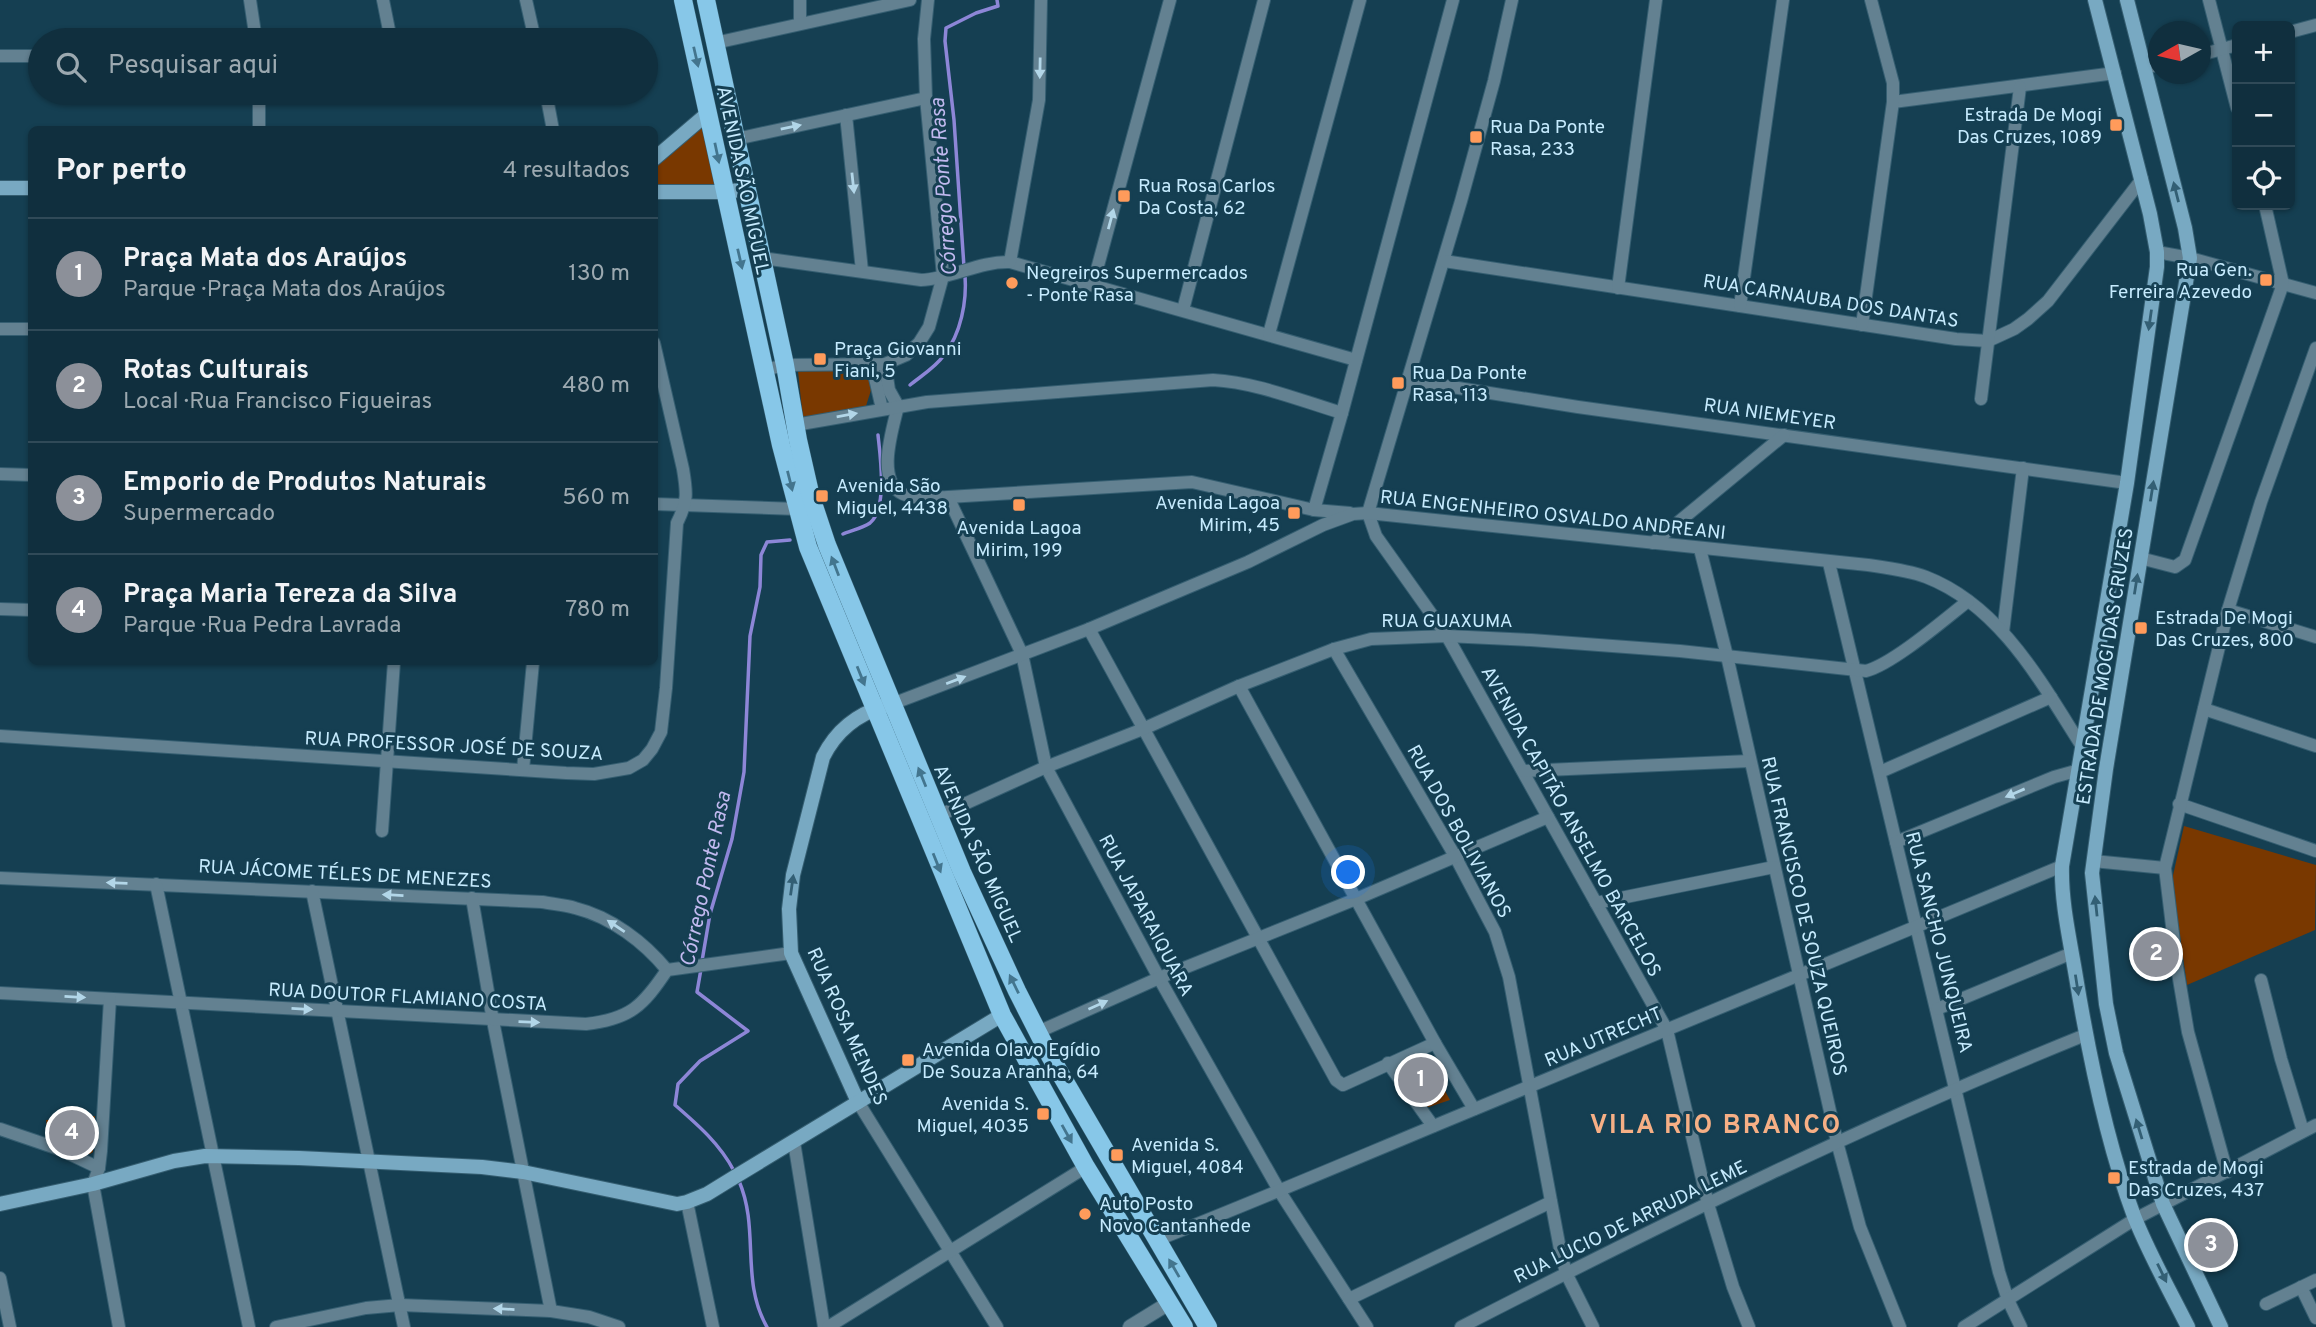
<!DOCTYPE html>
<html lang="pt">
<meta charset="utf-8">
<style>
:root{--surface:#102f3e;--page:#193745;--text:#f1f3f6;--muted:#9ca9b0;--line:#304a58;--accent:#8c9099}
body{margin:0;font-family:Overpass,sans-serif;background:var(--page);color:var(--text)}
.controls{position:absolute;right:21px;top:21px;display:grid;overflow:hidden;border-radius:10px;box-shadow:0 2px 5px #0004}
.controls button{width:63px;height:63px;display:grid;place-items:center;padding:0;border:0;border-bottom:2px solid var(--line);background:var(--surface);color:var(--text);font:35px sans-serif}
.compass{position:absolute;left:2148px;top:21px;width:63px;height:63px;border-radius:50%;background:var(--surface);box-shadow:0 2px 5px #0004;rotate:262deg}
.you{position:absolute;left:1349px;top:873px;width:24px;height:24px;margin:-18px;border:5px solid #fff;border-radius:50%;background:#1a73e8;box-shadow:0 0 0 10px #1a73e833}
.badge{display:grid;place-items:center;width:46px;height:46px;border-radius:50%;background:var(--accent);color:#fff;font-size:23px;font-weight:700}
.pin{position:absolute;translate:-50% -50%;border:4px solid #fff;box-shadow:0 2px 7px #0006}
.list{margin:0;padding:0;list-style:none}
h2{display:flex;justify-content:space-between;align-items:center;height:91px;margin:0;padding:0 28px;font-size:30px}
h2 small{font-size:23px;font-weight:400;color:var(--muted)}
.list li{display:grid;grid-template-columns:46px 1fr auto;gap:21px;align-items:center;box-sizing:border-box;height:112px;padding:0 28px;border-top:2px solid var(--line)}
.list b{display:block;font-size:26px;white-space:nowrap}
.list p{margin:0;font-size:23px;white-space:nowrap;color:var(--muted)}
.list em{font-size:23px;font-style:normal;color:var(--muted)}
.icon{flex:none;width:38px;height:38px;fill:none;stroke:currentColor;stroke-width:2;stroke-linecap:round;stroke-linejoin:round}
.map{position:relative;flex:none;width:2316px;height:1327px;overflow:hidden}
.search{position:absolute;background:var(--surface);box-shadow:0 2px 5px #0004;left:28px;top:28px;width:630px;height:77px;display:flex;align-items:center;gap:18px;box-sizing:border-box;padding:0 24px;border-radius:38px;color:var(--muted);font-size:26px}
.panel{position:absolute;background:var(--surface);box-shadow:0 2px 5px #0004;left:28px;top:126px;width:630px;height:539px;border-radius:10px}
.map>svg:first-child{display:block}
</style>
<div class="map">
<svg width="2316" height="1327" viewBox="0 0 2316 1327">
<rect width="100%" height="100%" fill="#153f52"/>
<!-- green -->
<g fill="#793800">
<path d="M 705,119 L 720,188 L 661,190 L 655,182 L 655,165 L 671,155 Z"/>
<path d="M 868,369 L 872,387 L 866,406 L 803,419 L 798,371 Z"/>
<path d="M 2184,826 L 2316,865 L 2315,930 L 2187,985 L 2172,880 Z"/>
<path d="M 1427,1058 L 1450,1100 L 1423,1109 L 1396,1071 Z"/>
<path d="M 95,1116 L 93,1152 L 90,1154 C 73,1147 47,1142 46,1120 Z"/>
</g>
<g fill="none" stroke-linecap="round" stroke-linejoin="round">
<!-- stream -->
<g stroke="#8d86d7" stroke-width="3.5">
<path d="M 964,267 L 954,120 L 945,41 L 946,28 L 976,13 L 998,6 L 997,0"/>
<path d="M 910,385 C 921,376 936,367 944,355 C 961,334 967,301 965,275"/>
<path d="M 843,534 C 850,531 863,528 870,523 C 888,508 880,455 878,435"/>
<path d="M 702,961 L 710,914 L 732,839 L 744,772 L 750,636 L 760,587 L 761,555 L 767,542 L 790,540"/>
<path d="M 701,969 L 697,992 L 748,1031 L 700,1061 L 678,1084 L 675,1105 C 698,1125 720,1144 734,1171"/>
<path d="M 739,1181 C 760,1230 740,1280 767,1327"/>
</g>
<defs>
<g id="minor">
<path d="M 250,0 L 256,40"/>
<path d="M 383,0 L 391,40"/>
<path d="M 526,0 L 535,40"/>
<path d="M 800,0 L 800,23"/>
<path d="M 1512,0 L 1494,81 L 1461,201 L 1368,513 L 1376,536 L 1447,636 L 1667,1030 L 1708,1204 L 1733,1287 L 1749,1327"/>
<path d="M 2209,0 L 2237,108"/>
<path d="M 2290,32 L 2316,25"/>
<path d="M 715,43 L 910,0"/>
<path d="M 2200,55 L 2237,45"/>
<path d="M 0,56 L 40,56"/>
<path d="M 2145,68 L 2158,65"/>
<path d="M 259,93 L 259,130"/>
<path d="M 546,93 L 553,130"/>
<path d="M 1893,102 L 2115,73"/>
<path d="M 846,115 L 862,271"/>
<path d="M 736,139 L 926,98"/>
<path d="M 2157,252 L 2190,258 L 2316,293"/>
<path d="M 762,258 L 921,280 C 951,279 979,261 1010,262 L 1356,360"/>
<path d="M 1444,261 L 1956,339 L 1988,341 L 2014,329 L 2028,319 L 2048,301 L 2142,179"/>
<path d="M 1010,262 L 1039,100 L 1041,0"/>
<path d="M 1093,284 L 1170,0"/>
<path d="M 1618,288 L 1656,0"/>
<path d="M 1740,306 L 1783,0"/>
<path d="M 1183,310 L 1264,0"/>
<path d="M 1862,325 L 1893,102 L 1893,83 L 1871,0"/>
<path d="M 0,329 L 32,329"/>
<path d="M 1269,334 L 1360,0"/>
<path d="M 885,364 L 889,390 L 898,406"/>
<path d="M 872,365 L 882,409"/>
<path d="M 764,370 L 785,365 L 885,364 L 906,355 L 919,343 L 929,327 L 943,276 L 926,98 L 924,39 L 928,0"/>
<path d="M 1408,380 L 1578,407 L 2127,483"/>
<path d="M 1981,399 L 2020,87"/>
<path d="M 898,406 C 893,428 875,481 903,494 C 916,500 934,497 948,497 L 1192,482 L 1314,510 L 1350,513"/>
<path d="M 795,425 L 927,402 L 1213,380 C 1255,382 1302,401 1342,413"/>
<path d="M 0,474 L 32,475"/>
<path d="M 948,497 L 1022,654 L 1046,767 L 1159,978 L 1280,1192 L 1367,1327"/>
<path d="M 654,504 L 797,509"/>
<path d="M 1314,510 L 1342,413 L 1453,0"/>
<path d="M 1653,543 L 1784,435"/>
<path d="M 1700,549 L 1727,656 L 1837,1142 L 1860,1227 L 1900,1327"/>
<path d="M 2140,558 L 2175,567 L 2185,560 L 2283,284 L 2265,205"/>
<path d="M 1829,563 L 1999,1272 L 2008,1300 L 2021,1327"/>
<path d="M 0,609 L 32,610"/>
<path d="M 2228,610 L 2316,637"/>
<path d="M 1089,629 L 1336,1080 L 1343,1085 L 1435,1043"/>
<path d="M 2003,632 L 2023,468"/>
<path d="M 1334,649 L 1455,856 L 1495,932 L 1509,977 L 1560,1249 L 1566,1273 L 1593,1327"/>
<path d="M 1239,686 L 1435,1043 L 1474,1109"/>
<path d="M 892,704 L 1089,629 L 1248,562 L 1323,525 L 1353,514 L 1368,513 L 1868,565 C 1888,568 1907,570 1926,577 C 2001,606 2042,684 2083,748"/>
<path d="M 2204,709 L 2316,746"/>
<path d="M 0,736 L 566,773 L 594,774 L 629,768 L 643,760 L 652,749 L 661,732 L 666,688 L 677,523 C 688,501 687,493 683,469 L 654,343"/>
<path d="M 523,770 L 533,662"/>
<path d="M 1523,771 L 1750,761"/>
<path d="M 1880,772 L 2051,697"/>
<path d="M 2179,804 L 2316,851"/>
<path d="M 938,816 L 1046,767 L 1143,729 L 1239,686 L 1334,649 L 1371,639 L 1447,636 L 1531,640 L 1680,651 L 1866,671 C 1893,664 1945,619 1968,601"/>
<path d="M 382,831 L 394,662"/>
<path d="M 1896,842 L 2054,777 L 2079,770"/>
<path d="M 2093,861 L 2165,868"/>
<path d="M 0,878 L 542,902 C 553,904 565,905 575,908 C 611,917 644,942 667,970"/>
<path d="M 156,884 L 249,1327"/>
<path d="M 312,891 L 404,1327"/>
<path d="M 472,898 L 493,1021 L 551,1311"/>
<path d="M 1596,903 L 1774,867"/>
<path d="M 2261,980 L 2281,1059 L 2303,1131"/>
<path d="M 0,993 L 586,1024 C 630,1019 643,1006 667,970 L 791,953"/>
<path d="M 110,999 L 101,1151 L 99,1168 L 93,1184 L 119,1327"/>
<path d="M 1937,1009 L 2072,953"/>
<path d="M 1038,1032 L 1159,978 L 1356,899 L 1548,817"/>
<path d="M 1388,1063 L 1433,1126"/>
<path d="M 858,1102 L 997,1327"/>
<path d="M 0,1129 L 59,1149 L 99,1168"/>
<path d="M 794,1142 L 824,1327"/>
<path d="M 2227,1172 L 2188,1032 L 2177,967 L 2165,868 L 2228,610 L 2261,502 L 2316,348"/>
<path d="M 687,1202 L 713,1327"/>
<path d="M 1157,1240 C 1262,1199 1366,1154 1470,1111 C 1668,1029 1865,948 2062,866"/>
<path d="M 0,1278 L 10,1327"/>
<path d="M 2301,1287 L 2316,1318"/>
<path d="M 1349,1299 L 1551,1202"/>
<path d="M 2266,1304 L 2316,1280"/>
<path d="M 276,1327 L 366,1308 L 400,1305 L 551,1311 L 589,1317 L 619,1327"/>
<path d="M 828,1327 L 1086,1167"/>
<path d="M 1461,1327 C 1665,1222 1872,1121 2085,1035"/>
<path d="M 1964,1327 L 2135,1219 L 2316,1125"/>
</g>
<path id="tertiary" d="M 1130,1327 L 1169,1303"/>
<g id="secondary">
<path d="M 2095,0 L 2150,214 L 2157,252 L 2157,267 L 2127,483 L 2062,866 C 2061,903 2070,940 2076,977 C 2089,1056 2106,1141 2134,1216 C 2149,1254 2170,1291 2188,1327"/>
<path d="M 2127,0 L 2185,228 L 2190,258 L 2106,769 L 2092,873 L 2106,1004 L 2116,1053 L 2163,1204 L 2221,1327"/>
<path d="M 654,159 L 708,113"/>
<path d="M 0,188 L 32,188"/>
<path d="M 654,192 L 725,192 L 747,189"/>
<path d="M 858,1102 L 791,953 L 789,909 L 793,875 L 823,757 C 836,731 857,714 885,706"/>
<path d="M 0,1204 L 93,1184 L 174,1161 L 205,1156 L 299,1158 L 482,1167 L 523,1172 L 677,1204 L 687,1202 L 707,1194 L 733,1178 L 1002,1015"/>
</g>
<g id="primary">
<path d="M 683,0 L 781,445 L 808,547 L 1002,1015 L 1086,1167 L 1184,1327"/>
<path d="M 706,0 L 785,365 L 798,440 L 811,497 L 827,545 L 962,872 L 1017,991 L 1050,1056 L 1208,1327"/>
</g>
</defs>
<!-- minor casing -->
<use href="#minor" stroke="#355e71" stroke-width="14"/>
<!-- tertiary casing -->
<use href="#tertiary" stroke="#355e71" stroke-width="16"/>
<!-- secondary casing -->
<use href="#secondary" stroke="#355e71" stroke-width="16"/>
<!-- primary casing -->
<use href="#primary" stroke="#355e71" stroke-width="19"/>
<!-- minor -->
<use href="#minor" stroke="#638191" stroke-width="12"/>
<!-- tertiary -->
<use href="#tertiary" stroke="#638191" stroke-width="14"/>
<!-- secondary -->
<use href="#secondary" stroke="#78a9c2" stroke-width="14"/>
<!-- primary -->
<use href="#primary" stroke="#87c7e8" stroke-width="18"/>
</g>
<!-- one-way arrows -->
<defs><path id="oneway-solid" d="M-6-.8H1V-3.2L6.5 0L1 3.2V.8H-6Z" transform="scale(1.75)"/></defs>
<g fill="#43758e">
<use href="#oneway-solid" transform="translate(696 57) rotate(77)"/>
<use href="#oneway-solid" transform="translate(717 153) rotate(78)"/>
<use href="#oneway-solid" transform="translate(740 259) rotate(77)"/>
<use href="#oneway-solid" transform="translate(790 481) rotate(76)"/>
<use href="#oneway-solid" transform="translate(835 566) rotate(-111)"/>
<use href="#oneway-solid" transform="translate(861 676) rotate(68)"/>
<use href="#oneway-solid" transform="translate(922 777) rotate(-112)"/>
<use href="#oneway-solid" transform="translate(937 863) rotate(68)"/>
<use href="#oneway-solid" transform="translate(1014 984) rotate(-116)"/>
<use href="#oneway-solid" transform="translate(1067 1134) rotate(61)"/>
<use href="#oneway-solid" transform="translate(1174 1268) rotate(-120)"/>
</g>
<g fill="#b2d6e8">
<use href="#oneway-solid" transform="translate(1040 68) rotate(91)"/>
<use href="#oneway-solid" transform="translate(791 127) rotate(-12)"/>
<use href="#oneway-solid" transform="translate(853 183) rotate(84)"/>
<use href="#oneway-solid" transform="translate(1111 219) rotate(-75)"/>
<use href="#oneway-solid" transform="translate(847 415) rotate(-10)"/>
<use href="#oneway-solid" transform="translate(956 680) rotate(-21)"/>
<use href="#oneway-solid" transform="translate(2015 793) rotate(157)"/>
<use href="#oneway-solid" transform="translate(117 883) rotate(-178)"/>
<use href="#oneway-solid" transform="translate(393 895) rotate(-177)"/>
<use href="#oneway-solid" transform="translate(616 926) rotate(-146)"/>
<use href="#oneway-solid" transform="translate(75 997) rotate(3)"/>
<use href="#oneway-solid" transform="translate(1098 1005) rotate(-24)"/>
<use href="#oneway-solid" transform="translate(302 1009) rotate(3)"/>
<use href="#oneway-solid" transform="translate(529 1022) rotate(2)"/>
<use href="#oneway-solid" transform="translate(504 1309) rotate(-177)"/>
</g>
<g fill="#335f74">
<use href="#oneway-solid" transform="translate(2176 192) rotate(-104)"/>
<use href="#oneway-solid" transform="translate(2150 320) rotate(98)"/>
<use href="#oneway-solid" transform="translate(2152 491) rotate(-81)"/>
<use href="#oneway-solid" transform="translate(2136 584) rotate(-81)"/>
<use href="#oneway-solid" transform="translate(792 885) rotate(-82)"/>
<use href="#oneway-solid" transform="translate(2096 906) rotate(-96)"/>
<use href="#oneway-solid" transform="translate(2077 985) rotate(81)"/>
<use href="#oneway-solid" transform="translate(2139 1129) rotate(-107)"/>
<use href="#oneway-solid" transform="translate(2162 1273) rotate(64)"/>
</g>
<!-- markers -->
<g fill="#ff9b5b" stroke="#153f52" stroke-width="2.5">
<rect x="2109" y="118" width="14" height="14" rx="3.5"/>
<rect x="1469" y="130" width="14" height="14" rx="3.5"/>
<rect x="1117" y="189" width="14" height="14" rx="3.5"/>
<rect x="2259" y="273" width="14" height="14" rx="3.5"/>
<circle cx="1012" cy="283" r="7"/>
<rect x="813" y="352" width="14" height="14" rx="3.5"/>
<rect x="1391" y="376" width="14" height="14" rx="3.5"/>
<rect x="815" y="489" width="14" height="14" rx="3.5"/>
<rect x="1012" y="498" width="14" height="14" rx="3.5"/>
<rect x="1287" y="506" width="14" height="14" rx="3.5"/>
<rect x="2134" y="621" width="14" height="14" rx="3.5"/>
<rect x="901" y="1053" width="14" height="14" rx="3.5"/>
<rect x="1036" y="1107" width="14" height="14" rx="3.5"/>
<rect x="1110" y="1148" width="14" height="14" rx="3.5"/>
<rect x="2107" y="1171" width="14" height="14" rx="3.5"/>
<circle cx="1085" cy="1214" r="7"/>
</g>
<g text-anchor="middle" stroke-width="6" stroke-linejoin="round" paint-order="stroke">
<!-- poi labels -->
<g font-size="19" fill="#c6ebfe" stroke="#153f52" text-anchor="start">
<text x="2102" y="121" text-anchor="end">Estrada De Mogi<tspan x="2102" dy="22">Das Cruzes, 1089</tspan></text>
<text x="1490" y="133">Rua Da Ponte<tspan x="1490" dy="22">Rasa, 233</tspan></text>
<text x="1138" y="192">Rua Rosa Carlos<tspan x="1138" dy="22">Da Costa, 62</tspan></text>
<text x="2252" y="276" text-anchor="end">Rua Gen.<tspan x="2252" dy="22">Ferreira Azevedo</tspan></text>
<text x="1026" y="279">Negreiros Supermercados<tspan x="1026" dy="22">- Ponte Rasa</tspan></text>
<text x="834" y="355">Praça Giovanni<tspan x="834" dy="22">Fiani, 5</tspan></text>
<text x="1412" y="379">Rua Da Ponte<tspan x="1412" dy="22">Rasa, 113</tspan></text>
<text x="836" y="492">Avenida São<tspan x="836" dy="22">Miguel, 4438</tspan></text>
<text x="1280" y="509" text-anchor="end">Avenida Lagoa<tspan x="1280" dy="22">Mirim, 45</tspan></text>
<text x="1019" y="534" text-anchor="middle">Avenida Lagoa<tspan x="1019" dy="22">Mirim, 199</tspan></text>
<text x="2155" y="624">Estrada De Mogi<tspan x="2155" dy="22">Das Cruzes, 800</tspan></text>
<text x="922" y="1056">Avenida Olavo Egídio<tspan x="922" dy="22">De Souza Aranha, 64</tspan></text>
<text x="1029" y="1110" text-anchor="end">Avenida S.<tspan x="1029" dy="22">Miguel, 4035</tspan></text>
<text x="1131" y="1151">Avenida S.<tspan x="1131" dy="22">Miguel, 4084</tspan></text>
<text x="2128" y="1174">Estrada de Mogi<tspan x="2128" dy="22">Das Cruzes, 437</tspan></text>
<text x="1099" y="1210">Auto Posto<tspan x="1099" dy="22">Novo Cantanhede</tspan></text>
</g>
<!-- street labels -->
<g font-size="19" fill="#c6ebfe" stroke="#153f52">
<text transform="translate(744 180) rotate(78)" y="7">AVENIDA SÃO MIGUEL</text>
<text transform="translate(1831 300) rotate(9)" y="7">RUA CARNAUBA DOS DANTAS</text>
<text transform="translate(1770 413) rotate(8)" y="7">RUA NIEMEYER</text>
<text transform="translate(1553 514) rotate(6)" y="7">RUA ENGENHEIRO OSVALDO ANDREANI</text>
<text x="1447" y="627">RUA GUAXUMA</text>
<text transform="translate(2104 666) rotate(-81)" y="7">ESTRADA DE MOGI DAS CRUZES</text>
<text transform="translate(454 745) rotate(3)" y="7">RUA PROFESSOR JOSÉ DE SOUZA</text>
<text transform="translate(1572 821) rotate(61)" y="7">AVENIDA CAPITÃO ANSELMO BARCELOS</text>
<text transform="translate(1460 831) rotate(61)" y="7">RUA DOS BOLIVIANOS</text>
<text transform="translate(979 853) rotate(66)" y="7">AVENIDA SÃO MIGUEL</text>
<text transform="translate(345 873) rotate(3)" y="7">RUA JÁCOME TÉLES DE MENEZES</text>
<text transform="translate(1147 915) rotate(62)" y="7">RUA JAPARAIQUARA</text>
<text transform="translate(1805 916) rotate(77)" y="7">RUA FRANCISCO DE SOUZA QUEIROS</text>
<text transform="translate(1940 942) rotate(76)" y="7">RUA SANCHO JUNQUEIRA</text>
<text transform="translate(408 996) rotate(3)" y="7">RUA DOUTOR FLAMIANO COSTA</text>
<text transform="translate(848 1026) rotate(66)" y="7">RUA ROSA MENDES</text>
<text transform="translate(1603 1036) rotate(-23)" y="7">RUA UTRECHT</text>
<text transform="translate(1630 1221) rotate(-26)" y="7">RUA LUCIO DE ARRUDA LEME</text>
</g>
<!-- water labels -->
<g font-size="21" font-style="italic" fill="#c1b9ef" stroke="#153f52">
<text transform="translate(943 187) rotate(-94)" y="7">Córrego Ponte Rasa</text>
<text transform="translate(705 879) rotate(-78)" y="7">Córrego Ponte Rasa</text>
</g>
<!-- district labels -->
<g font-size="26" font-weight="bold" letter-spacing="2" fill="#f6af85" stroke="#153f52">
<text x="1716" y="1133">VILA RIO BRANCO</text>
</g>
</g>
</svg>
<div class="controls">
<button>+</button>
<button>−</button>
<button><svg class="icon" aria-label="locate" viewBox="0 0 24 24"><circle cx="12" cy="12" r="6"/><path d="M12 2v4M12 18v4M2 12h4M18 12h4"/></svg></button>
</div>
<svg class="compass" viewBox="-18 -18 36 36"><path d="M0-13l5 13h-10z" fill="#e53935"/><path d="M0 13l5-13h-10z" fill="#9ca9b0"/></svg>
<div class="you"></div>
<div class="pin badge" style="left:1421px;top:1080px">1</div>
<div class="pin badge" style="left:2156px;top:954px">2</div>
<div class="pin badge" style="left:2211px;top:1245px">3</div>
<div class="pin badge" style="left:72px;top:1133px">4</div>
<div class="search"><svg class="icon" aria-label="search" viewBox="0 0 24 24"><circle cx="10" cy="10" r="6"/><path d="M15 15l6 6"/></svg>Pesquisar aqui</div>
<section class="panel">
<h2>Por perto<small>4 resultados</small></h2>
<ul class="list">
<li><span class="badge">1</span><div><b>Praça Mata dos Araújos</b><p>Parque · Praça Mata dos Araújos</p></div><em>130 m</em></li>
<li><span class="badge">2</span><div><b>Rotas Culturais</b><p>Local · Rua Francisco Figueiras</p></div><em>480 m</em></li>
<li><span class="badge">3</span><div><b>Emporio de Produtos Naturais</b><p>Supermercado</p></div><em>560 m</em></li>
<li><span class="badge">4</span><div><b>Praça Maria Tereza da Silva</b><p>Parque · Rua Pedra Lavrada</p></div><em>780 m</em></li>
</ul>
</section>
</div>
